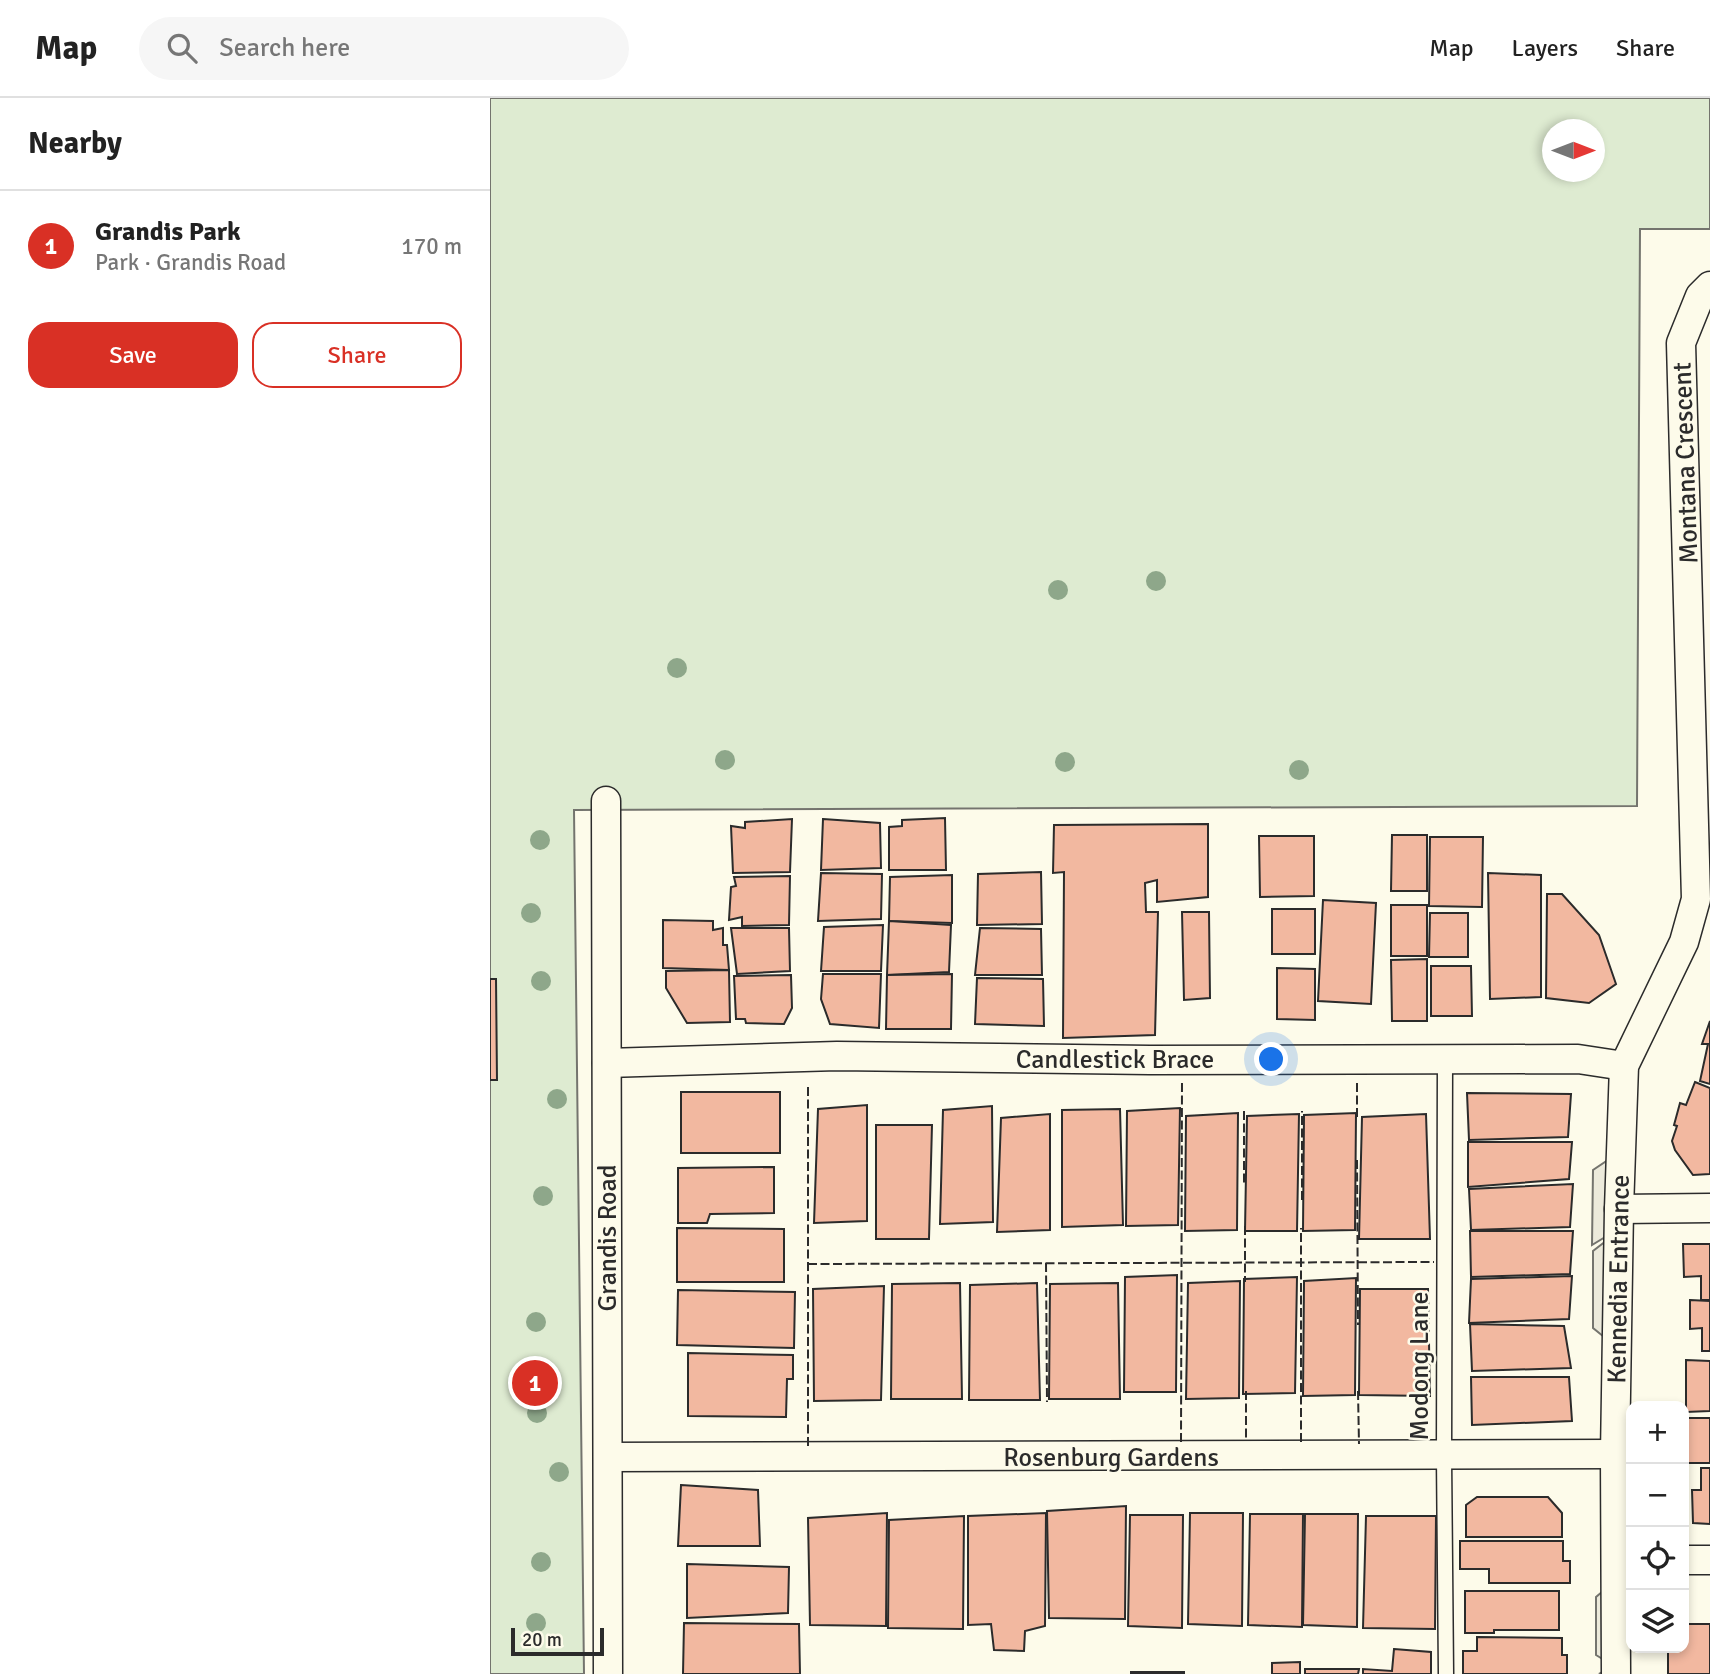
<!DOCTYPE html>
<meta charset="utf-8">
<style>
:root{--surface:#fff;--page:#f6f6f6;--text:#222;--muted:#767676;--line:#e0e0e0;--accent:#d93025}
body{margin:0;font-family:Signika,sans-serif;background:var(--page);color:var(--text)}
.controls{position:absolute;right:21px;bottom:21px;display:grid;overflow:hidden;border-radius:14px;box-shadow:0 4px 10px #0003}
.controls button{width:63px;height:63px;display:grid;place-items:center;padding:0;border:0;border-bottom:2px solid var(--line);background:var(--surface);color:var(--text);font:35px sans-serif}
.compass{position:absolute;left:1052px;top:21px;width:63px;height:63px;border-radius:50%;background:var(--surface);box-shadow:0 4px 10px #0003;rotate:90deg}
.scale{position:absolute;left:21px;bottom:18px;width:93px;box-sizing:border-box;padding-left:7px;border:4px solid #2b2b2b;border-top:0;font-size:19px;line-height:24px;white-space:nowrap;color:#2b2b2b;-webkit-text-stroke:5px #fdfbea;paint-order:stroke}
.you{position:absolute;left:782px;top:962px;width:24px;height:24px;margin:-18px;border:5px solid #fff;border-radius:50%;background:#1a73e8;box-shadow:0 0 0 10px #1a73e833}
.badge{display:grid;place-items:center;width:46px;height:46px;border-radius:50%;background:var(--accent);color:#fff;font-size:23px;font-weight:700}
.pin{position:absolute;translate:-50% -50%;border:4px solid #fff;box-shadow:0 2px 7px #0006}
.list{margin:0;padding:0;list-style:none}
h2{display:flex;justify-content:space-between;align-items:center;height:91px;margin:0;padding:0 28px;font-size:30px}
h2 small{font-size:23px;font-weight:400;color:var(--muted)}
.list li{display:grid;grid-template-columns:46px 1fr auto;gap:21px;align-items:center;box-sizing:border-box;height:112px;padding:0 28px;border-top:2px solid var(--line)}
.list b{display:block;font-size:26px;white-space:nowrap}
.list p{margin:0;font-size:23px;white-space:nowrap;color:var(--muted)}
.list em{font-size:23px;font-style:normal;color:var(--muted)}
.actions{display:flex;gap:14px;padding:21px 28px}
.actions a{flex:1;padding:16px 0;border:2px solid var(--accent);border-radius:21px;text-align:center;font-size:24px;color:var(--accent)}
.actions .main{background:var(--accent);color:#fff}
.icon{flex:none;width:38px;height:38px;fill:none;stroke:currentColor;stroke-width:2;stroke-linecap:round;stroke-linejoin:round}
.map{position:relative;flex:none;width:1220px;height:1576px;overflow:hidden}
header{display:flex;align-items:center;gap:42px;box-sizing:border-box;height:98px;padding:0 35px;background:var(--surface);border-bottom:2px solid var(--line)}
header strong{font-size:33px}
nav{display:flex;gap:38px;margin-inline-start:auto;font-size:24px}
.search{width:490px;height:63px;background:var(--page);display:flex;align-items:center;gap:18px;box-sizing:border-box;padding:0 24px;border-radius:38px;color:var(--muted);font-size:26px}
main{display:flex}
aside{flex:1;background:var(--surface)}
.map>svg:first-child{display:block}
</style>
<header>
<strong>Map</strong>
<div class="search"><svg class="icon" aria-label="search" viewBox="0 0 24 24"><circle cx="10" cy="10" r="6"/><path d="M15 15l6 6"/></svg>Search here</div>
<nav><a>Map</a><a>Layers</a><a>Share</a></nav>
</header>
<main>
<aside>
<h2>Nearby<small></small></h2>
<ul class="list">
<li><span class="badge">1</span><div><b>Grandis Park</b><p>Park · Grandis Road</p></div><em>170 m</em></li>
</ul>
<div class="actions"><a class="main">Save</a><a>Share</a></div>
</aside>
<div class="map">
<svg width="1220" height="1576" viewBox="0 0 1220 1576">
<rect width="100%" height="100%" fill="#fdfbea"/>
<!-- green -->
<path fill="#deebd1" stroke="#74746e" stroke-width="2" fill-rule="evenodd" d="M 0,0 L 1220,0 L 1220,131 L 1150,131 L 1147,708 L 84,712 L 94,1576 L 0,1576 ZM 1062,32 L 1104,32 L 1104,74 L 1062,74 Z"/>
<!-- parking -->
<g fill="#eceadb" stroke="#74746e" stroke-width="2">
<path d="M 1127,1056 L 1125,1133 L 1102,1147 L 1103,1072 Z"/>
<path d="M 1125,1136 L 1124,1247 L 1103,1230 L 1103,1153 Z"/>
<path d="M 1124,1484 L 1124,1576 L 1109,1576 L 1124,1568 L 1106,1557 L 1106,1499 Z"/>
</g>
<!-- building -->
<g fill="#f2b8a0" stroke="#2b2b2b" stroke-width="2">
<path d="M 455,720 L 456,772 L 399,772 L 399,729 L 412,728 L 412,722 Z"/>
<path d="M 302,721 L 300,774 L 243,775 L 241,728 L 255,730 L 255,724 Z"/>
<path d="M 333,721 L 390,725 L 391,770 L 331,772 Z"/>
<path d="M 718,726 L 718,799 L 667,804 L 667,782 L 655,785 L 656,814 L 668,814 L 665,937 L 573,940 L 574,774 L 563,775 L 564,727 Z"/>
<path d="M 902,737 L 937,737 L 937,793 L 901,793 Z"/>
<path d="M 769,738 L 824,738 L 824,798 L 770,799 Z"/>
<path d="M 940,739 L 993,739 L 992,809 L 939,808 Z"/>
<path d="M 551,774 L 552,826 L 487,827 L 488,776 Z"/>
<path d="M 331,775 L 392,776 L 391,821 L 328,823 Z"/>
<path d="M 998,775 L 1051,777 L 1051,899 L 1000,901 Z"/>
<path d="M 462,777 L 462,825 L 399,823 L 400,779 Z"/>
<path d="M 300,778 L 299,827 L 252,828 L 252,819 L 239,822 L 241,789 L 246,788 L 244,779 Z"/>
<path d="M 1057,796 L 1072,796 L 1109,837 L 1126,886 L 1099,905 L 1056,900 Z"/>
<path d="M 833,802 L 886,805 L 881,906 L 828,903 Z"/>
<rect x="901" y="807" width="36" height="51"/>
<rect x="782" y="811" width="43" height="45"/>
<path d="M 692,814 L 719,814 L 720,900 L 694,902 Z"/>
<path d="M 940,815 L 978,815 L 978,859 L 939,859 Z"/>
<path d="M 173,822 L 223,823 L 223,832 L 233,830 L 233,847 L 237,847 L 239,872 L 173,870 Z"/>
<path d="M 399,823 L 461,827 L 459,874 L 397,877 Z"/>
<path d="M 393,827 L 391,873 L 331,873 L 334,829 Z"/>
<path d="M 241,830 L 299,830 L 300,873 L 247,876 Z"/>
<path d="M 490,830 L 551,831 L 552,877 L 485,877 Z"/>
<path d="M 937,861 L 937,923 L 902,923 L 901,862 Z"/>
<path d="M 941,868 L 981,868 L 982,918 L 941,918 Z"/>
<path d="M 787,870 L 825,871 L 825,922 L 787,921 Z"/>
<path d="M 239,872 L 240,924 L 197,925 L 176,890 L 176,873 Z"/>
<path d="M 333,876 L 391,876 L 389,930 L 340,926 L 331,901 Z"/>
<path d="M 462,876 L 461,931 L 396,931 L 397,877 Z"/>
<path d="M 301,877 L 302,910 L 294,926 L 256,925 L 255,921 L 246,921 L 244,878 Z"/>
<path d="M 487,880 L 553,881 L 554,928 L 485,926 Z"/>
<path d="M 0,881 L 6,881 L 7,982 L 0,982 Z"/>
<path d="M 1220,923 L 1220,986 L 1210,983 L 1218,946 L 1212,946 Z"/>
<path d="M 1205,984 L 1220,990 L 1220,1076 L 1203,1077 L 1185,1052 L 1182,1043 L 1187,1028 L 1184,1027 L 1190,1005 L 1196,1007 Z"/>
<rect x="191" y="994" width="99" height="61"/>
<path d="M 977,995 L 1081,996 L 1078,1039 L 979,1042 Z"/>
<path d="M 377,1007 L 377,1123 L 324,1125 L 328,1011 Z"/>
<path d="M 502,1008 L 503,1124 L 450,1126 L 453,1012 Z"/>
<path d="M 690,1010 L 688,1127 L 636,1128 L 637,1013 Z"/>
<path d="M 630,1011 L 633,1127 L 572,1129 L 572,1012 Z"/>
<path d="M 748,1015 L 747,1132 L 695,1133 L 696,1018 Z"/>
<path d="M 866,1015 L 865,1132 L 813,1133 L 814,1017 Z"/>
<path d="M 560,1016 L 560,1132 L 507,1134 L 511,1020 Z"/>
<path d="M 809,1016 L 807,1133 L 755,1133 L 757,1018 Z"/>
<path d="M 936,1016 L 940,1141 L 869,1141 L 872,1019 Z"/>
<path d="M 386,1027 L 442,1027 L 439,1141 L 386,1141 Z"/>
<path d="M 978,1044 L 1082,1044 L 1079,1081 L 978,1089 Z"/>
<path d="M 284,1069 L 284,1115 L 220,1116 L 217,1125 L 188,1125 L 188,1070 Z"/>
<path d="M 1083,1086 L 1080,1129 L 981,1132 L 979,1091 Z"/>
<path d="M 187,1130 L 294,1131 L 294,1184 L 187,1184 Z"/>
<path d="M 980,1133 L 1083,1133 L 1080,1176 L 981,1179 Z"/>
<path d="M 1193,1146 L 1220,1146 L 1220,1202 L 1211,1202 L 1211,1178 L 1194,1179 Z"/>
<path d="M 687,1177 L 686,1294 L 634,1294 L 635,1179 Z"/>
<path d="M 1082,1178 L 1079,1221 L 979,1225 L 981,1181 Z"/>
<path d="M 807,1179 L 805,1295 L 753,1296 L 754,1181 Z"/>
<path d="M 866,1180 L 865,1297 L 813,1298 L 814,1183 Z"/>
<path d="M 750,1183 L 749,1300 L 696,1301 L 698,1185 Z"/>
<path d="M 470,1185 L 472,1301 L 401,1301 L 402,1186 Z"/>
<path d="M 547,1185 L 550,1302 L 479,1302 L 480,1187 Z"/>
<path d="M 628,1185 L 630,1301 L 559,1301 L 560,1186 Z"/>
<path d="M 394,1188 L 391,1302 L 324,1303 L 323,1191 Z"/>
<path d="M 870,1191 L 938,1191 L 940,1298 L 869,1297 Z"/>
<path d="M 188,1192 L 305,1194 L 304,1250 L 187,1247 Z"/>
<path d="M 1200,1202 L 1220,1203 L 1220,1253 L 1212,1253 L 1212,1230 L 1200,1231 Z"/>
<path d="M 980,1226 L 1074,1228 L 1081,1270 L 982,1273 Z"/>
<path d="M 198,1255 L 303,1257 L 303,1281 L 297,1281 L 296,1319 L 198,1318 Z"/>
<path d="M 1196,1262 L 1220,1263 L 1220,1313 L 1196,1314 Z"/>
<path d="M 981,1279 L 1079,1279 L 1082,1323 L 982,1327 Z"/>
<path d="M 1197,1320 L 1220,1320 L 1220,1365 L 1196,1365 Z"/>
<path d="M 1211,1370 L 1220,1370 L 1220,1426 L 1203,1425 L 1202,1392 L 1211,1392 Z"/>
<path d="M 191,1387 L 268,1392 L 270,1448 L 188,1448 Z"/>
<path d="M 987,1399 L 1058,1399 L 1072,1415 L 1072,1439 L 976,1439 L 976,1407 Z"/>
<path d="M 636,1408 L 635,1521 L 559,1520 L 557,1413 Z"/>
<path d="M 397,1415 L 396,1528 L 320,1527 L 318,1420 Z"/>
<path d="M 556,1415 L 555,1528 L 535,1533 L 534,1553 L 504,1552 L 501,1526 L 478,1527 L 478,1418 Z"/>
<path d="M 700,1415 L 753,1415 L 752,1528 L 698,1526 Z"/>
<path d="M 760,1416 L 813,1416 L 812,1529 L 758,1527 Z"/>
<path d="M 815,1416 L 868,1416 L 867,1529 L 813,1527 Z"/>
<path d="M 640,1417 L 693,1417 L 692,1530 L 638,1528 Z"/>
<path d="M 474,1418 L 473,1531 L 398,1530 L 399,1422 Z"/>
<path d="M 876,1418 L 946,1418 L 945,1531 L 873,1530 Z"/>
<path d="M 970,1443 L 1073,1443 L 1073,1463 L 1080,1463 L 1080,1485 L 999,1485 L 999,1471 L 970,1471 Z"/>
<path d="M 197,1466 L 299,1469 L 298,1515 L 197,1520 Z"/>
<path d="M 975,1493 L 1069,1493 L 1069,1532 L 1004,1532 L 1004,1535 L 975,1535 Z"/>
<path d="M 194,1525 L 309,1526 L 310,1576 L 193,1576 Z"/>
<path d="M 1194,1526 L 1220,1526 L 1220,1576 L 1178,1576 L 1178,1550 L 1194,1550 Z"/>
<path d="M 987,1539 L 1072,1540 L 1072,1557 L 1077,1557 L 1077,1576 L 973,1576 L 973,1553 L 987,1553 Z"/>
<path d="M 904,1551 L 941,1554 L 941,1576 L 873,1576 L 873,1571 L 902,1573 Z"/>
<path d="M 810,1564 L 810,1576 L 782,1576 L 782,1565 Z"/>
<path d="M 815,1571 L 869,1571 L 868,1576 L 815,1576 Z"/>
<rect x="641" y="1574" width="53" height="2"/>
</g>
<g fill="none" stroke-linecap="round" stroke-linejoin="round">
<defs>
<path id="service" d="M 955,961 L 954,1359 L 956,1576"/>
<g id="minor">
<path d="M 116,703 L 118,1576"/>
<path d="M 117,965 L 347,958 L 660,962 L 1088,961 L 1134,968"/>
<path d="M 1129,1111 L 1220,1110"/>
<path d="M 118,1359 L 1125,1356"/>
<path d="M 1194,1462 L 1220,1462"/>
<path d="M 1126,1576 L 1125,1356 L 1129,1111 L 1134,968 L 1194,844 L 1206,801 L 1191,245 L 1210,198 L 1220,188"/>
</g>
</defs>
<!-- service casing -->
<use href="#service" stroke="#2b2b2b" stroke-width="17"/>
<!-- minor casing -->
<use href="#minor" stroke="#2b2b2b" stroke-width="31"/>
<!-- service -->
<use href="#service" stroke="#fdfbea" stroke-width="14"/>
<!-- minor -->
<use href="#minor" stroke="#fdfbea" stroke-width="28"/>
<!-- fence -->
<g stroke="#2b2b2b" stroke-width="2" stroke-dasharray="9 3.5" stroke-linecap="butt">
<path d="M 867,985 L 867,1020"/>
<path d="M 754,1013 L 754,1086"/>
<path d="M 867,1062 L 868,1227"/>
<path d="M 812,1102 L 812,1013"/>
<path d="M 755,1128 L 755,1184"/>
<path d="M 556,1165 L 557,1304"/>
<path d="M 318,1166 L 944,1164"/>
<path d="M 756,1293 L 756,1342"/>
<path d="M 868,1293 L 869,1346"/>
<path d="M 691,1344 L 692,983"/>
<path d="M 811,1344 L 811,1130"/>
<path d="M 318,1348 L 318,987"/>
</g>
</g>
<!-- trees -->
<g fill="#8ea78a">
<circle cx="666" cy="483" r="10"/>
<circle cx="568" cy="492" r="10"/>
<circle cx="187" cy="570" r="10"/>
<circle cx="235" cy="662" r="10"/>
<circle cx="575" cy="664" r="10"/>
<circle cx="809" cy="672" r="10"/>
<circle cx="50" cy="742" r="10"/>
<circle cx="41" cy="815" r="10"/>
<circle cx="51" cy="883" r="10"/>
<circle cx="67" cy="1001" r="10"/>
<circle cx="53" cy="1098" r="10"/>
<circle cx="46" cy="1224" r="10"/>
<circle cx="47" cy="1315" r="10"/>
<circle cx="69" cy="1374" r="10"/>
<circle cx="51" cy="1464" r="10"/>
<circle cx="46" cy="1525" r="10"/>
</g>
<g text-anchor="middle" stroke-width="5" stroke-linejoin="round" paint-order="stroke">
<!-- street labels -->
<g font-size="26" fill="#2b2b2b" stroke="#fdfbea">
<text transform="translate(1195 365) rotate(-92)" y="9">Montana Crescent</text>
<text x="625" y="970">Candlestick Brace</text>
<text transform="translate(117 1140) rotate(-90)" y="9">Grandis Road</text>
<text transform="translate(1128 1181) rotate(-89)" y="9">Kennedia Entrance</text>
<text transform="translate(929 1268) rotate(-90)" y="9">Modong Lane</text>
<text x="621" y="1368">Rosenburg Gardens</text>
</g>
</g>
</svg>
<div class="controls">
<button>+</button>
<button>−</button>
<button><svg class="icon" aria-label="locate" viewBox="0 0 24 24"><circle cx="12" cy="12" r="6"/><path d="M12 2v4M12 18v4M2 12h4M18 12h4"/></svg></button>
<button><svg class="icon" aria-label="layers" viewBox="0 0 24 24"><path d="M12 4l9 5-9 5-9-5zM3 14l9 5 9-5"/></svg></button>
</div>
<svg class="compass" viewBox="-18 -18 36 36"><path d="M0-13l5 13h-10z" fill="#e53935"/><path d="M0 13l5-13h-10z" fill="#767676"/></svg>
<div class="scale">20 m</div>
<div class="you"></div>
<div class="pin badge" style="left:45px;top:1285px">1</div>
</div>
</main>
